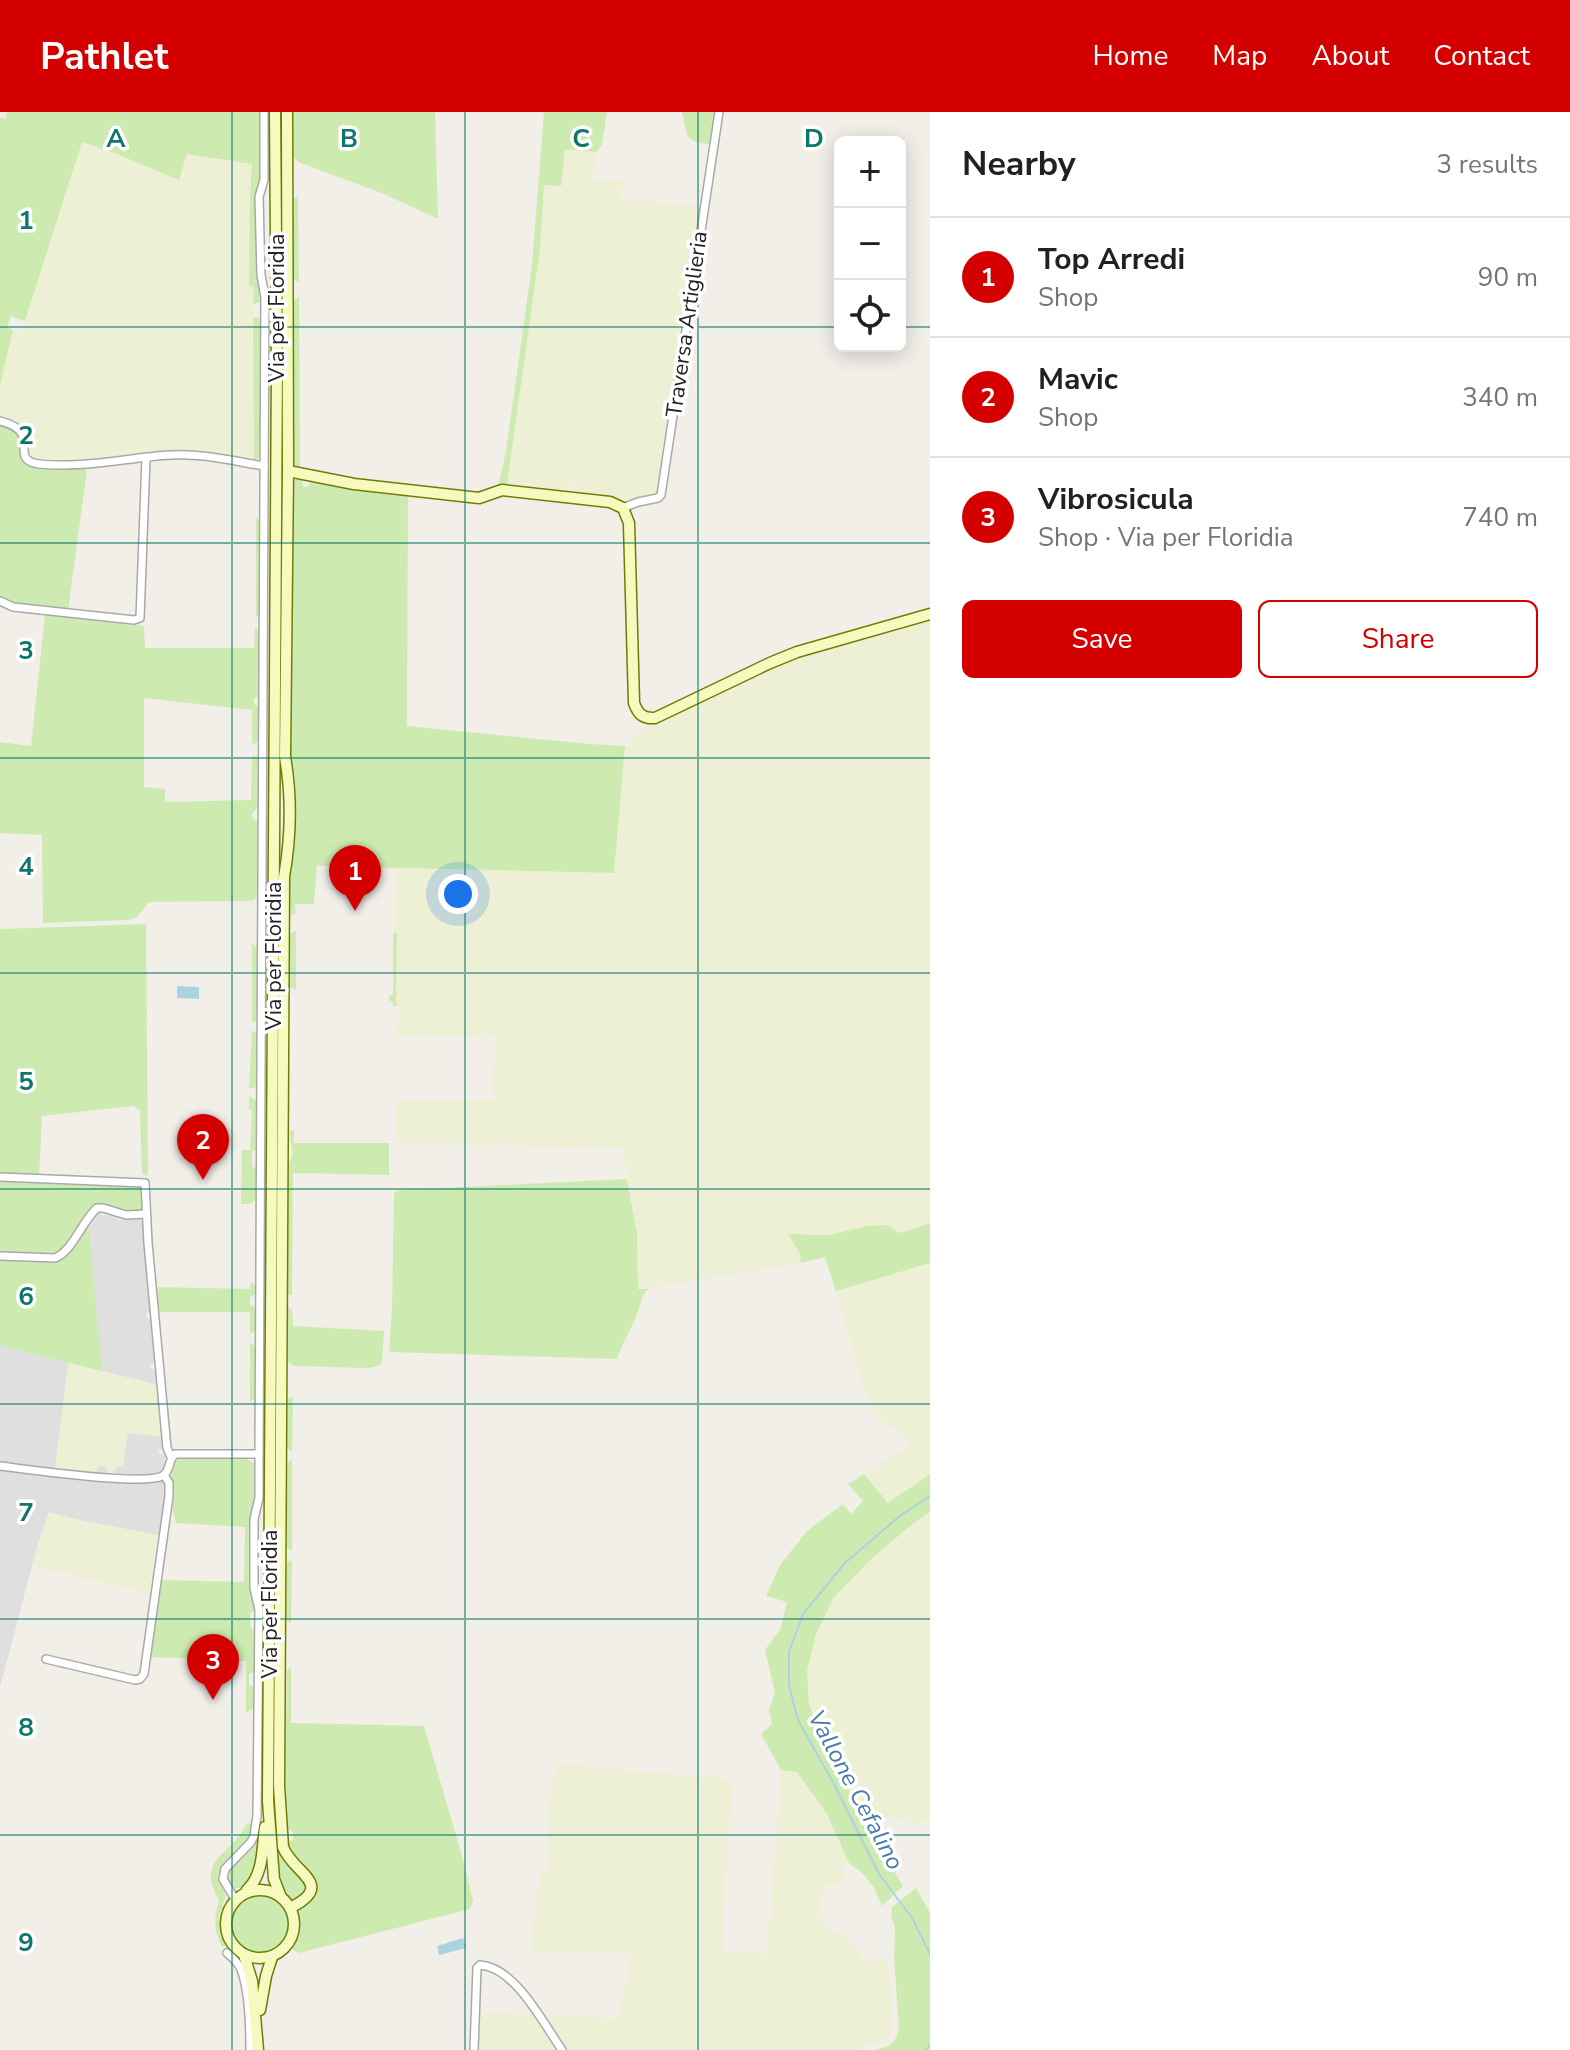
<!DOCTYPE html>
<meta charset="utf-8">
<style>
:root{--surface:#fff;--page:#f6f6f6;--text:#202124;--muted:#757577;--line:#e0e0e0;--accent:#d40000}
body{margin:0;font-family:"Nunito Sans",sans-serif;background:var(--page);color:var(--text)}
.controls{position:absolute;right:24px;top:24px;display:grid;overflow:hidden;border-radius:12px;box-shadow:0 4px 20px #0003}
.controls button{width:72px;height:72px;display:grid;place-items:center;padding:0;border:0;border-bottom:2px solid var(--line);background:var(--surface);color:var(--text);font:40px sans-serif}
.you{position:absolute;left:458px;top:782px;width:28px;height:28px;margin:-20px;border:6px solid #fff;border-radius:50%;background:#1a73e8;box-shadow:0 0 0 12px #1a73e833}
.badge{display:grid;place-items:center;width:52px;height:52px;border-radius:50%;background:var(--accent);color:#fff;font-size:26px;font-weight:700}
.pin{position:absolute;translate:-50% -66px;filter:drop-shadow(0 2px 4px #0008)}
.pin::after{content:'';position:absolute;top:42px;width:28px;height:24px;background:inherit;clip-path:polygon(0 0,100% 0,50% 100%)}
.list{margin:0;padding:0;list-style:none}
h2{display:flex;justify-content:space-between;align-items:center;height:104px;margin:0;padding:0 32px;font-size:34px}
h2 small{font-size:26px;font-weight:400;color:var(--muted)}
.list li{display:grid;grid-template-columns:52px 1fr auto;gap:24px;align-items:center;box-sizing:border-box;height:120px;padding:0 32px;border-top:2px solid var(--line)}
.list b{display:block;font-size:30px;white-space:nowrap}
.list p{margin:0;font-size:26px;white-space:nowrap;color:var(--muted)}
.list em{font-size:26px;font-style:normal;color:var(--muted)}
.actions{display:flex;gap:16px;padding:24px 32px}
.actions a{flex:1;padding:18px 0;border:2px solid var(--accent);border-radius:12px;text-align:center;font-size:28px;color:var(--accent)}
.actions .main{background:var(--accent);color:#fff}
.icon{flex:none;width:44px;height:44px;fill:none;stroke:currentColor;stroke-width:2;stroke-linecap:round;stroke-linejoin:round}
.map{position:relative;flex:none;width:930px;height:1938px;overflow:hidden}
header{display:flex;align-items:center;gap:48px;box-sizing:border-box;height:112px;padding:0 40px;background:var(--accent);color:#fff}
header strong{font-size:38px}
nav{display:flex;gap:44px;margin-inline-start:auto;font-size:28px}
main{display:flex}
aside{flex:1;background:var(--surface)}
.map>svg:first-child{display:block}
</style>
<header>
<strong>Pathlet</strong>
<nav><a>Home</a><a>Map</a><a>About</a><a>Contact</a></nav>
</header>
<main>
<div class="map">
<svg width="930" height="1938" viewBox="0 0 930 1938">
<rect width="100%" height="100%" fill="#f2efe9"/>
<!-- residential -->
<path fill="#e0dfdf" d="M 95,1100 L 101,1100 L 101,1103 L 117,1104 L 118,1108 L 140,1107 L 144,1111 L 152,1200 L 146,1201 L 147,1206 L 153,1211 L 157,1249 L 152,1251 L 150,1256 L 159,1261 L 165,1336 L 158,1337 L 159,1342 L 165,1343 L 167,1371 L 162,1424 L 74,1407 L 49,1400 L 37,1435 L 0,1575 L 0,1234 L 101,1259 L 89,1113 Z"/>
<!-- farmland -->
<g fill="#eef0d5">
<path d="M 82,30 L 117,42 L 179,68 L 187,42 L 252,52 L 250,85 L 254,175 L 254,349 L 178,338 L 86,351 L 37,349 L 28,342 L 25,314 L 0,306 L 0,273 L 13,218 L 20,220 L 25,209 Z"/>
<path d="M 564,37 L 596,40 L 593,66 L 623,70 L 621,86 L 701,95 L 657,383 L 646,386 L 627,389 L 571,382 L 575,374 L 572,372 L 565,381 L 509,375 L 507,373 L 540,137 L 544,73 Z"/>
<path d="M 930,508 L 930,1111 L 900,1121 L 887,1113 L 868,1114 L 829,1123 L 789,1122 L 800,1142 L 801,1151 L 638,1178 L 637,1122 L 623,1036 L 398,1031 L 399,1025 L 395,1024 L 395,988 L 493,988 L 495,926 L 396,924 L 397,912 L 402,905 L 402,901 L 396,894 L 397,822 L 393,821 L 394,818 L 394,792 L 396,788 L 397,756 L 614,761 L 625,634 L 630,634 L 639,618 L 794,545 Z"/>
<path d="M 930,1151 L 930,1362 L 888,1391 L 864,1362 L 910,1332 L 899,1319 L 876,1305 L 864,1277 L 836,1179 Z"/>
<path d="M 68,1251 L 160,1273 L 164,1325 L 128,1321 L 123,1355 L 116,1355 L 115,1362 L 108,1361 L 105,1354 L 100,1353 L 96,1359 L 92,1360 L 55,1356 Z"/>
<path d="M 49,1400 L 74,1407 L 158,1423 L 152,1449 L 158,1451 L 153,1483 L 32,1453 Z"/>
<path d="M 930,1400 L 930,1709 L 914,1712 L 890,1705 L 882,1708 L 868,1716 L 818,1617 L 809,1591 L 807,1559 L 811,1538 L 816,1522 L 834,1485 L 868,1450 L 911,1413 Z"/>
<path d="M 556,1652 L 732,1667 L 722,1840 L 767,1842 L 781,1658 L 797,1660 L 827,1702 L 849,1751 L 842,1755 L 845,1772 L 826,1773 L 820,1796 L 826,1817 L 847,1823 L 861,1847 L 887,1848 L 891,1884 L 890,1922 L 888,1926 L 858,1938 L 565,1938 L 543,1905 L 619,1906 L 631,1841 L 560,1841 L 530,1838 L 540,1760 L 546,1760 L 548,1700 Z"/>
<path d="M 478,1900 L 533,1903 L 557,1938 L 477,1938 Z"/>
</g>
<!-- grass -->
<g fill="#cdebb0">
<path d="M 7,0 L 260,0 L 261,67 L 257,82 L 257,161 L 262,190 L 253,192 L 254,176 L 249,173 L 250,85 L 252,52 L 187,42 L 179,68 L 117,42 L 82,30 L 25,209 L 11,204 L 7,215 L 13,218 L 0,273 L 0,5 L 6,7 Z"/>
<path d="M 292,0 L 435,0 L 438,107 L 384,82 L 298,50 L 292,42 Z"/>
<path d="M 544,0 L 607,0 L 602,32 L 596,40 L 565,37 L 561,74 L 544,73 L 540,137 L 507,373 L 498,375 L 506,339 L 532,153 Z"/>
<path d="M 682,0 L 715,0 L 710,32 C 681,29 688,23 682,0 Z"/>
<path d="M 298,84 L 299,171 L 293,166 L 292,88 Z"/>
<path d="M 299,185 L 300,357 L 292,351 L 292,190 Z"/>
<path d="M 253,205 L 262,207 L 261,344 L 254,349 Z"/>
<path d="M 0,312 L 20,320 L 24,349 L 28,353 L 85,356 L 87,358 L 68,499 L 13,493 L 0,486 Z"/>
<path d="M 301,365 L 303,375 L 308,375 L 312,367 L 408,383 L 407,614 L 590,632 L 625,634 L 614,761 L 317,754 L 314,792 L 295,792 L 296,801 L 288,804 C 288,750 298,698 290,644 L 293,369 Z"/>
<path d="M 256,406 L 261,409 L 260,503 L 256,505 Z"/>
<path d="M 45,503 L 144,514 L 145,536 L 254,536 L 255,515 L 260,519 L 260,583 L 254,587 L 254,591 L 260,597 L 259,629 L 252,633 L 252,598 L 144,586 L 144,675 L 165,677 L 165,690 L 251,688 L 252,643 L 259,646 L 259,695 L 252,701 L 252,706 L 259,711 L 259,784 L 252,789 L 149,790 L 138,804 L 129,808 L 43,811 L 42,723 L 0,721 L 0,630 L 31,634 Z"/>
<path d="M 146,812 L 148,1064 L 142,1062 L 140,998 L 133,994 L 42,1004 L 39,1065 L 0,1064 L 0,817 Z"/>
<path d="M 296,819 L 296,878 L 288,874 L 289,822 Z"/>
<path d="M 393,821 L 397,821 L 396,894 L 393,894 L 393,890 L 389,888 L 389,884 L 393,882 Z"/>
<path d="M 252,831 L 258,836 L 258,908 L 252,911 Z"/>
<path d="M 252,918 L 258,922 L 258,974 L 249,977 Z"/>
<path d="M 249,984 L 258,990 L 257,1037 L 252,1039 L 252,1055 L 257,1056 L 257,1087 L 250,1092 L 241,1092 L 242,1038 L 250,1038 L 252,998 L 249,998 Z"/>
<path d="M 294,1017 L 294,1031 L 389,1031 L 389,1063 L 293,1061 L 292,1183 L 288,1182 L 288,1052 C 297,1041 289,1034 290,1020 Z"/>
<path d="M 0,1067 L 143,1072 L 144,1100 L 126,1100 L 103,1093 C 87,1107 74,1117 66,1137 L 53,1143 L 0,1141 Z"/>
<path d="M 627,1067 L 637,1122 L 638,1177 L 648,1177 C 640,1186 641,1192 637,1202 C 631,1218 622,1231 617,1247 L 389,1240 L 392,1197 L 394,1081 L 400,1078 Z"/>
<path d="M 930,1111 L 930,1151 L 836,1179 L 825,1145 L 801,1151 L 800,1142 L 788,1122 L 829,1123 L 868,1114 L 887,1113 L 900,1121 Z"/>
<path d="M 89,1113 L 102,1259 L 0,1234 L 0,1147 L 63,1147 C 74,1138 77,1124 89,1113 Z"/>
<path d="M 251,1170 L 256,1174 L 256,1181 L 250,1186 L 250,1192 L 255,1196 L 255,1219 L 250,1222 L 250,1200 L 157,1200 L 155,1175 L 250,1177 Z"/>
<path d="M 288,1196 L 292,1197 L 293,1214 L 384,1219 L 382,1250 L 379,1254 L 367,1256 L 294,1254 L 288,1250 Z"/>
<path d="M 250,1231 L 255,1234 L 255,1286 L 250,1290 Z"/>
<path d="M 293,1284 L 292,1340 L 287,1336 L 288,1287 Z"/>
<path d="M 241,1344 L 256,1352 C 255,1402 246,1450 255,1499 L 250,1501 L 251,1516 L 255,1518 L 255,1560 L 249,1562 L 249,1572 L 254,1576 L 254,1596 L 246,1601 L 246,1549 L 149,1545 L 160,1468 L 244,1470 L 245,1415 L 176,1411 L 171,1392 L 172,1353 L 177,1345 Z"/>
<path d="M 292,1347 L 292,1439 L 287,1436 L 287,1352 Z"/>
<path d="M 864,1362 L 888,1391 L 930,1362 L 930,1400 L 911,1413 L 868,1450 L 834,1485 L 816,1522 L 807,1559 L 809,1591 L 818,1617 L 868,1716 L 903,1774 L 882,1794 L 873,1774 L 862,1761 L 849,1751 L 827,1702 L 797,1660 L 781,1658 L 761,1622 L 772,1612 L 769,1598 L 775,1581 L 765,1538 L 781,1516 L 787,1490 L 766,1484 L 780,1453 L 807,1419 L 843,1392 L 851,1402 L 863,1389 L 848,1372 Z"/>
<path d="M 292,1448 L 291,1512 L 286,1508 L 287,1450 Z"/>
<path d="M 291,1555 L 291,1611 L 424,1614 L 461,1740 L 473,1789 L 470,1797 L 299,1841 L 290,1836 L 300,1818 L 299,1800 L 302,1794 L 315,1783 C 315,1778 316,1774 314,1770 C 308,1757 293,1749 285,1732 L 293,1728 L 293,1720 L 287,1716 L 285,1670 L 287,1559 Z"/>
<path d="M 247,1711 L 253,1712 C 250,1735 225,1744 217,1765 L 226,1783 L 219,1805 L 221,1822 L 226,1833 L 222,1835 C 213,1818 214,1805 219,1788 C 195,1746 231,1745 247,1711 Z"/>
<path d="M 259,1725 L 254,1762 L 243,1776 L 235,1776 L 228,1771 L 228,1759 Z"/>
<path d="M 278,1738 C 287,1753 304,1761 307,1778 L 298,1787 L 291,1787 C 279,1771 279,1757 278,1738 Z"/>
<path d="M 916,1776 L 930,1801 L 930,1938 L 876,1938 C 890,1933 896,1933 899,1916 L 894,1846 L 895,1820 L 894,1811 L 891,1806 L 892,1795 Z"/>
<circle cx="259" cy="1812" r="30"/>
</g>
<!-- water -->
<g fill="#aad3df">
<path d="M 177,874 L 199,875 L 199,887 L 177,886 Z"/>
<path d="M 463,1826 L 466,1836 L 439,1843 L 437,1834 Z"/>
</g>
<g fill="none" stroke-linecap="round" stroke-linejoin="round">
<!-- stream -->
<g stroke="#aad3df" stroke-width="2">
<path d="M 930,1384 L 901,1403 L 845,1451 L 803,1502 L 789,1540 L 789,1573 L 798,1608 L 834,1672 L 879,1762 L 912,1806 L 930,1842"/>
<path d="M 926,1938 L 930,1933"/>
</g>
<defs>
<g id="street">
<path d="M 0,309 C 43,320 10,344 34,351 C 42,353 51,353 59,353 C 97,354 133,345 171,343 C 202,341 233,349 264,354"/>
<path d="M 623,396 L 638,390 L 658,386 L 661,383 L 719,0"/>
<path d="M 0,489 L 13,495 L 134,508 L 140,506 L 146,346"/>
<path d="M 0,1065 L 145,1071 L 148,1131 L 167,1336 L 171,1345"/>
<path d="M 0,1144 L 55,1146 C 73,1139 82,1109 97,1096 L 103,1096 L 126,1103 L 146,1102"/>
<path d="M 0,1354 C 25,1357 149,1375 164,1363 C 171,1357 168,1348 175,1342 L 259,1342"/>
<path d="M 46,1547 L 135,1568 L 140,1567 L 144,1562 L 169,1384 L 169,1371 L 164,1363"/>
<path d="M 235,1787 L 223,1767 L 225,1757 L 251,1730 L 254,1724 L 257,1704 L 259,1498 L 254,1476 L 254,1407 L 259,1386 L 259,1342 L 265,185 L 261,163 L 259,85 L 264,68 L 264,0"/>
<path d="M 227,1841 C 232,1845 237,1850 240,1855 C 249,1875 250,1916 250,1938"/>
<path d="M 474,1938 L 477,1856 L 480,1853 C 515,1855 543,1911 562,1938"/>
</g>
<g id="secondary">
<path d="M 275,0 L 277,252 L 268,1689 L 274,1767 L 281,1785"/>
<path d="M 287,0 L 288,359 L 285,645 C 292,685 291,725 284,765 L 279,1674 L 283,1735 C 293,1762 337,1772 290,1796"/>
<path d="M 288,359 L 354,372 L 479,386 L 502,378 L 610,390 L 623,396 L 629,411 L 634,591 C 638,602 643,607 655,606 L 770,551 L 797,540 L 930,502"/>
<circle cx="260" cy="1812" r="34"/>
<path d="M 247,1778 C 264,1762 262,1736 265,1715"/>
<path d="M 244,1843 L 252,1869 L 258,1938"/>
<path d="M 260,1898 L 266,1864 L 272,1845"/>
</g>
</defs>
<!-- street casing -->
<use href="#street" stroke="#a9a9a9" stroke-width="10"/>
<!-- secondary casing -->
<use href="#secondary" stroke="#707d05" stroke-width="13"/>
<!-- street -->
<use href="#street" stroke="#fff" stroke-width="7"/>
<!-- secondary -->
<use href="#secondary" stroke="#f7fabf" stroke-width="10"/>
</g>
<!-- grid -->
<path fill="none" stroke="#0f766e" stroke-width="2" stroke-opacity="0.55" d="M 232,0 L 232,1938M 465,0 L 465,1938M 698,0 L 698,1938M 0,215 L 840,215M 900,215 L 930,215M 0,431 L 930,431M 0,646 L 930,646M 0,861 L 930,861M 0,1077 L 930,1077M 0,1292 L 930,1292M 0,1507 L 930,1507M 0,1723 L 930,1723"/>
<g text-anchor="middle" stroke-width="7" stroke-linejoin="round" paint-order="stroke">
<!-- street labels -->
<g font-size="22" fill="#222" stroke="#fff">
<text transform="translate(276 196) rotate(-90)" y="8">Via per Floridia</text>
<text transform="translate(686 212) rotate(-82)" y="8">Traversa Artiglieria</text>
<text transform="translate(273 844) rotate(-90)" y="8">Via per Floridia</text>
<text transform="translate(269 1492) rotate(-90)" y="8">Via per Floridia</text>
</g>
<!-- water labels -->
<g font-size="24" font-style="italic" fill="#4a7aab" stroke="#fff">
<text transform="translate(856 1678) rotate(62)" y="8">Vallone Cefalino</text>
</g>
</g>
<g font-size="26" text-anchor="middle" font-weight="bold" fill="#0f766e" stroke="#fff" stroke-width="7" stroke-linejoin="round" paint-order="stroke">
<text x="116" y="35">A</text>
<text x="349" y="35">B</text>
<text x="581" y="35">C</text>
<text x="814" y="35">D</text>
<text x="26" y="117">1</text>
<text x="26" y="332">2</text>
<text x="26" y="547">3</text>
<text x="26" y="763">4</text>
<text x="26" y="978">5</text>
<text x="26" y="1193">6</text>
<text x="26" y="1409">7</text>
<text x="26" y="1624">8</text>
<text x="26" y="1839">9</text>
</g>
</svg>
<div class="controls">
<button>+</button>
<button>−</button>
<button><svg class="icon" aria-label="locate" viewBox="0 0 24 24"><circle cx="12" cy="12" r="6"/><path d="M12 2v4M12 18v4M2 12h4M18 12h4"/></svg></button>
</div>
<div class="you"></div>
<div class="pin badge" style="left:355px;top:799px">1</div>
<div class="pin badge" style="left:203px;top:1068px">2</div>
<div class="pin badge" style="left:213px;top:1588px">3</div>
</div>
<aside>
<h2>Nearby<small>3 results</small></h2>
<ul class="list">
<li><span class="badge">1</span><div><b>Top Arredi</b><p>Shop</p></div><em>90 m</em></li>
<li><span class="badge">2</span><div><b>Mavic</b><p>Shop</p></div><em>340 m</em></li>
<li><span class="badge">3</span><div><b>Vibrosicula</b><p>Shop · Via per Floridia</p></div><em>740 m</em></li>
</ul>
<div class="actions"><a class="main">Save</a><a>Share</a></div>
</aside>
</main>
